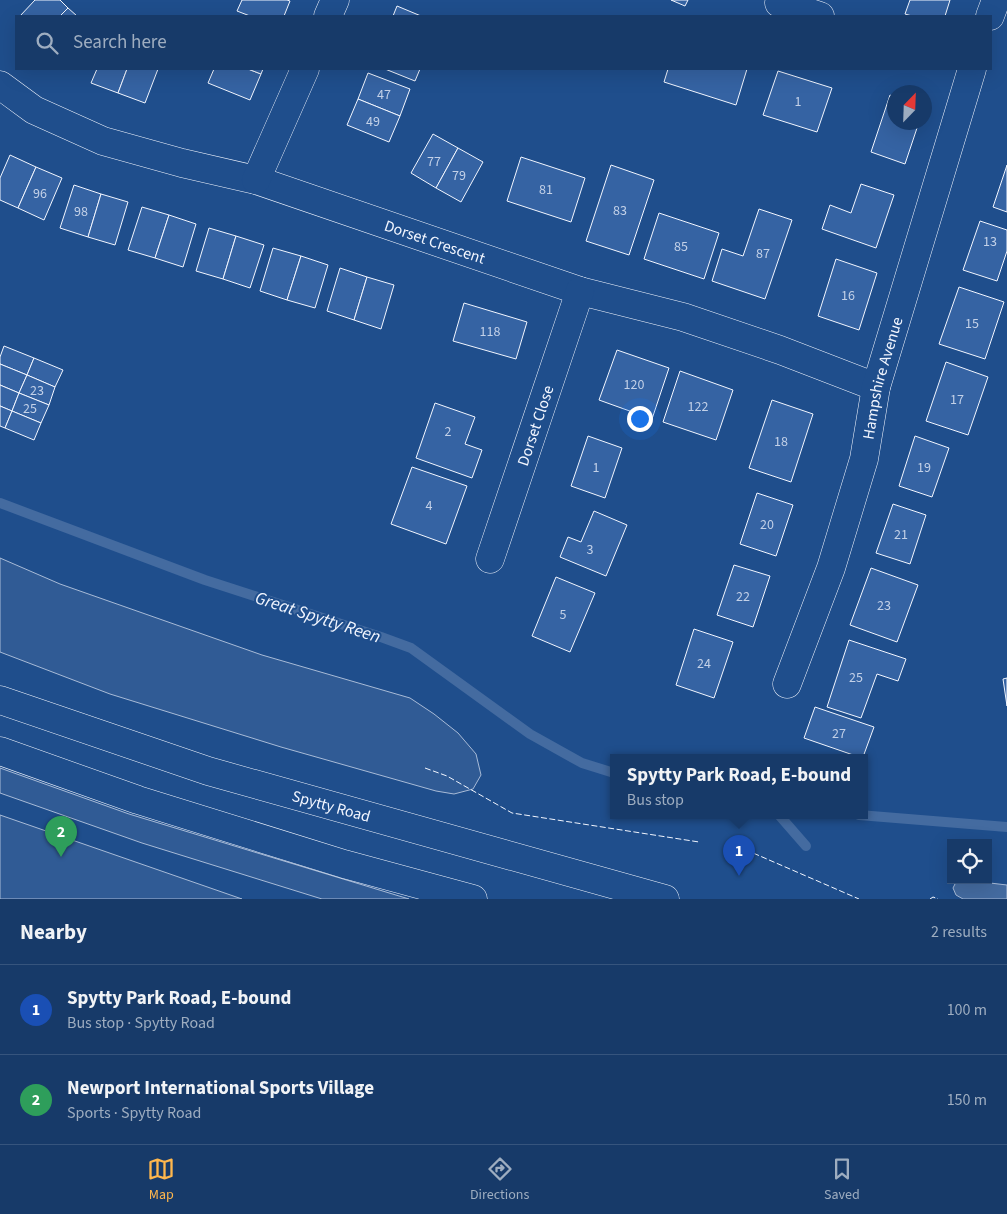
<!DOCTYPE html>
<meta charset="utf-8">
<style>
:root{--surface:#173a69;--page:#20416f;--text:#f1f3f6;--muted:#9eadc0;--line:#36547d;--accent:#ffb74d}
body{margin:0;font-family:"Source Sans 3",sans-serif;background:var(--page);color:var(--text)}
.controls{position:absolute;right:15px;bottom:15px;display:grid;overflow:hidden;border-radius:0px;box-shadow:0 5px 20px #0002}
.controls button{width:45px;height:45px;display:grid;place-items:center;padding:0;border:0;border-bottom:1px solid var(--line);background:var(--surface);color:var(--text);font:25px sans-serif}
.compass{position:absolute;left:887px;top:85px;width:45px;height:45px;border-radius:50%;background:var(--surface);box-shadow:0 5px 20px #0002;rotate:23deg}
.you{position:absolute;left:639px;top:418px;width:18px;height:18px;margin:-12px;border:4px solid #fff;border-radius:50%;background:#1a73e8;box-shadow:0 0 0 8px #1a73e833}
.badge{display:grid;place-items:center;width:32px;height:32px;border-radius:50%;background:var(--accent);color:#fff;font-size:16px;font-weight:700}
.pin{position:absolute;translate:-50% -41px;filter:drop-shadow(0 1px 2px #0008)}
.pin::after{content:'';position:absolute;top:26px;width:18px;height:15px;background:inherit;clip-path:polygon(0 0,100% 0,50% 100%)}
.popup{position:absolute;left:610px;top:754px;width:258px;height:65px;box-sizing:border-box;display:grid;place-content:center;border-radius:0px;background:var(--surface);filter:drop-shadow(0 1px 4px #0005);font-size:16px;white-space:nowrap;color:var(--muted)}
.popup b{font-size:19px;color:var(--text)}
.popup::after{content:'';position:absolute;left:50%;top:100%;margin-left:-10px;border:10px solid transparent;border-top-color:var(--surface)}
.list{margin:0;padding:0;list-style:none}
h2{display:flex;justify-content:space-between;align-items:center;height:65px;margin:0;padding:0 20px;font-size:21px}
h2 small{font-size:16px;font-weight:400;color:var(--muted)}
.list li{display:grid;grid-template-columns:32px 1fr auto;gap:15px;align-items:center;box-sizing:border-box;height:90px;padding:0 20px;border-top:1px solid var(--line)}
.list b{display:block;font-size:19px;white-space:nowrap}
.list p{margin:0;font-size:16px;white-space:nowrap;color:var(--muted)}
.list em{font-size:16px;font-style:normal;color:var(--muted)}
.icon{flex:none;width:28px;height:28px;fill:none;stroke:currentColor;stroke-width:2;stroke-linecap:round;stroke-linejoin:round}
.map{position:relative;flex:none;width:1007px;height:899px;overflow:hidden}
.search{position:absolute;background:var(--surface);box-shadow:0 5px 20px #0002;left:15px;right:15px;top:15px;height:55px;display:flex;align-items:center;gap:12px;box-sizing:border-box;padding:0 18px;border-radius:0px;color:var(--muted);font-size:19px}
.sheet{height:245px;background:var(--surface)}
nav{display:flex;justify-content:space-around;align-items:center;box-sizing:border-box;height:70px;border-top:1px solid var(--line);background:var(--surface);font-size:14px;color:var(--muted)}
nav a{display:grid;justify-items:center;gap:2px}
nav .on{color:var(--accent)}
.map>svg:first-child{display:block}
</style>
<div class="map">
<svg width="1007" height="899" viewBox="0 0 1007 899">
<rect width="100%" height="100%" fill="#1f4e8c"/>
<!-- built -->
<g fill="#305b95" stroke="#a8bbd7">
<path d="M 0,558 L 60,584 L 262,655 L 410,698 L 434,714 L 458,733 L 476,754 L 481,775 L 473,789 L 454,794 L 436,791 L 281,747 L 110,694 L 0,652 Z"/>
<path d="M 0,768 L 129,814 L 409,899 L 322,899 L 142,843 L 0,793 Z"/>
<path d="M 0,815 L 242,899 L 0,899 Z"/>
</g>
<!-- water -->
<path fill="#446ba0" stroke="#a8bbd7" d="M 961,880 L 982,880 L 990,883 L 1007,885 L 1007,899 L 963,899 L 956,895 L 953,888 L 956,882 Z"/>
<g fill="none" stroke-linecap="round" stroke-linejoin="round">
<!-- stream -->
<g stroke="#446ba0" stroke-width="10">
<path d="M 0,503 L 205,580 L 381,637 L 411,648 L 530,734 L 582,763 L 614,773"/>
<path d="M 779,815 L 806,846"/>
<path d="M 859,815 L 1007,827"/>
</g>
</g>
<!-- building -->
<g fill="#3563a3" stroke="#f2f6ff">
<path d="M 35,0 L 60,0 L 68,8 L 60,16 L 20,16 Z"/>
<path d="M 242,0 L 287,0 L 290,1 L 284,16 L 250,16 L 237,11 Z"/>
<path d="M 671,0 L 688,0 L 685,6 Z"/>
<path d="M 910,0 L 950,0 L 945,16 L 912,16 L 905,14 Z"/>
<path d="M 397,6 L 421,16 L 393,16 Z"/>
<path d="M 68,8 L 77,16 L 60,16 Z"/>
<path d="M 97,69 L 127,69 L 118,93 L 91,83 Z"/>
<path d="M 127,69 L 158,69 L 145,103 L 118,93 Z"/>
<path d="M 214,69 L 248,69 L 261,74 L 250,100 L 208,83 Z"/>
<path d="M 248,69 L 263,69 L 261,74 Z"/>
<path d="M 385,69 L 420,69 L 415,81 Z"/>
<path d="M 668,69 L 747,69 L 736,105 L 664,82 Z"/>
<path d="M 778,71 L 832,88 L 817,132 L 763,115 Z"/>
<path d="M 368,73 L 410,89 L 400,116 L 358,99 Z"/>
<path d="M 890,95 L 894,97 L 894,122 L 919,122 L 905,164 L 871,152 Z"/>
<path d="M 358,99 L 400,116 L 389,142 L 347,125 Z"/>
<path d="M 433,134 L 458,148 L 436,188 L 411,173 Z"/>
<path d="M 458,148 L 483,162 L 461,202 L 436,188 Z"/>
<path d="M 10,155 L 36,167 L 18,208 L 0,200 L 0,178 Z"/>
<path d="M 521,157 L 585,178 L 571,222 L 507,201 Z"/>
<path d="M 611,165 L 654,180 L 629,255 L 586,241 Z"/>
<path d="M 1007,165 L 1007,212 L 993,207 Z"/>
<path d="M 36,167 L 62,178 L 44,220 L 18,208 Z"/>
<path d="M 861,184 L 894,195 L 876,248 L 822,229 L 830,205 L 851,213 Z"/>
<path d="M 74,185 L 101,194 L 88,237 L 60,228 Z"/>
<path d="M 101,194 L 128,202 L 115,245 L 88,237 Z"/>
<path d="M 142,207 L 169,215 L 155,258 L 128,250 Z"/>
<path d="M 759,209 L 792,220 L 765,299 L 712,281 L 722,249 L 743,256 Z"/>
<path d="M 659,213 L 719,233 L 704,279 L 644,259 Z"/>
<path d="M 169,215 L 196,224 L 183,267 L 155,258 Z"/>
<path d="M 980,221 L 1007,230 L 1007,251 L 997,281 L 963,270 Z"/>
<path d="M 209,228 L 236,236 L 223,279 L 196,271 Z"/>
<path d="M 236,236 L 264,245 L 250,288 L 223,279 Z"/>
<path d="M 273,248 L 301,256 L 287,300 L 260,291 Z"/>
<path d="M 301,256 L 328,265 L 315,308 L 287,300 Z"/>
<path d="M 836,259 L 877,273 L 859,330 L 818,316 Z"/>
<path d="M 340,268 L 367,277 L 354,320 L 327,311 Z"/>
<path d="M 367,277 L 394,285 L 381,329 L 354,320 Z"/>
<path d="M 959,287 L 1004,302 L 985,359 L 939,344 Z"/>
<path d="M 464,303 L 527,322 L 516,359 L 453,341 Z"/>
<path d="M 4,346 L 34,358 L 27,375 L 0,364 L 0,357 Z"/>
<path d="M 617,350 L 669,368 L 652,419 L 599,400 Z"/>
<path d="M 34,358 L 63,370 L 55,387 L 27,375 Z"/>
<path d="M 946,362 L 988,377 L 968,435 L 926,421 Z"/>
<path d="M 0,364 L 27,375 L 19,393 L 0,385 Z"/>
<path d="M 680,371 L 733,390 L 716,440 L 663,422 Z"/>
<path d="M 27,375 L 55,387 L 49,405 L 19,393 Z"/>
<path d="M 0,385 L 19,393 L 12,411 L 0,406 Z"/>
<path d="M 19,393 L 49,405 L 41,423 L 12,411 Z"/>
<path d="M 772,400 L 813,414 L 791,482 L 749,468 Z"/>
<path d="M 435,403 L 475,417 L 465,444 L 482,450 L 472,478 L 416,458 Z"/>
<path d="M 0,406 L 12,411 L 5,428 L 0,426 Z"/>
<path d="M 12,411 L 41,423 L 34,440 L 5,428 Z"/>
<path d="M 588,436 L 622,448 L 605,498 L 571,486 Z"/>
<path d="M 915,436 L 949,448 L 932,497 L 899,486 Z"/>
<path d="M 412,467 L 467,486 L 446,544 L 391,524 Z"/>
<path d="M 757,493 L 793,505 L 776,556 L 740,544 Z"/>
<path d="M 893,504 L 926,515 L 910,564 L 876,553 Z"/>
<path d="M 594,511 L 627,525 L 606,576 L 560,557 L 568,537 L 581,542 Z"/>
<path d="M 734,565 L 770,576 L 753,627 L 717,615 Z"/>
<path d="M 871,568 L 918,585 L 897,642 L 850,625 Z"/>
<path d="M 556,577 L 595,593 L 570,652 L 532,636 Z"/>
<path d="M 694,629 L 733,642 L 714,698 L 676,685 Z"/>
<path d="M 849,640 L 906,659 L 898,681 L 877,674 L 861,718 L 827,707 Z"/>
<path d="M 1007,678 L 1007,706 L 1003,679 Z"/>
<path d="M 815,707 L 874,727 L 863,757 L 859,757 L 804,738 Z"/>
</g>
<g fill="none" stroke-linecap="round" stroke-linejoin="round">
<defs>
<g id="minor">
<path d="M 779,3 L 820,16"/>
<path d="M 328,16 L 335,0"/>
<path d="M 990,16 L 996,0"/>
<path id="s1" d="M 0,85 L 34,110 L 103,141 L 182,163 L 256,180 L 580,291 L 683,317 L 780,350 L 876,387"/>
<path d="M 256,180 L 305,69"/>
<path id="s2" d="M 490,559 L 580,291"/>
<path id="s3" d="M 787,684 L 831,568 L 864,459 L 876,387 L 972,69"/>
</g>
<g id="major">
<path id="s4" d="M 0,700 L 208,771 L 665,899"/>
<path d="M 0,751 L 138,800 L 344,864 L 473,899"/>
</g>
</defs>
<!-- minor casing -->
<use href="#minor" stroke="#f2f6ff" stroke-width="29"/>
<!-- major casing -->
<use href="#major" stroke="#f2f6ff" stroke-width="29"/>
<!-- minor -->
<use href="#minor" stroke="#1f4e8c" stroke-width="28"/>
<!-- major -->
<use href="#major" stroke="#1f4e8c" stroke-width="28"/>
<!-- fence -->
<g stroke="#f2f6ff" stroke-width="1" stroke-dasharray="6 2.5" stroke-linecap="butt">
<path d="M 425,768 L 447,776 L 512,813 L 699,842"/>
<path d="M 730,843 L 859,899"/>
<path d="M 930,899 L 933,897 L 938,899"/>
</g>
</g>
<g text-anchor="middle" stroke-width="4" stroke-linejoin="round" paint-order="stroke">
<!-- number labels -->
<g font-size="14" fill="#c3d1e8">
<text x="384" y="99">47</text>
<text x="798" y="106">1</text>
<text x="373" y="126">49</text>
<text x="434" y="166">77</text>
<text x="459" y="180">79</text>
<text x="546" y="194">81</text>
<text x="40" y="198">96</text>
<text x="620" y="215">83</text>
<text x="81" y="216">98</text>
<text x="990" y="246">13</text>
<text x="681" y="251">85</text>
<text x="763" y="258">87</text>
<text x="848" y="300">16</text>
<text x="972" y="328">15</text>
<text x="490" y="336">118</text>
<text x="634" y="389">120</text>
<text x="37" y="395">23</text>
<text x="957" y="404">17</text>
<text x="698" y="411">122</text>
<text x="30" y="413">25</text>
<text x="448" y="436">2</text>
<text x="781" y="446">18</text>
<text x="596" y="472">1</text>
<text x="924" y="472">19</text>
<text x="429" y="510">4</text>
<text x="767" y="529">20</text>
<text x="901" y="539">21</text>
<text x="590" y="554">3</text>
<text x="743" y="601">22</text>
<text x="884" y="610">23</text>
<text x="563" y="619">5</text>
<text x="704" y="668">24</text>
<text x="856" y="682">25</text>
<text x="839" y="738">27</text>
</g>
<!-- street labels -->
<g font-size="16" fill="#f2f6ff" stroke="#1f4e8c">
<text dy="6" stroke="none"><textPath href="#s1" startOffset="465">Dorset Crescent</textPath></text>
<text dy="6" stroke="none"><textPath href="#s3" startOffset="321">Hampshire Avenue</textPath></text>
<text dy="6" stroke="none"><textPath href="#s2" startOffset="141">Dorset Close</textPath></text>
<text dy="6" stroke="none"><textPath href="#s4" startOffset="348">Spytty Road</textPath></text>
</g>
<!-- water labels -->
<g font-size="18" font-style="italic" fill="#f2f6ff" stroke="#1f4e8c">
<text transform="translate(318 617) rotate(18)" y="6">Great Spytty Reen</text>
</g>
</g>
</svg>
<div class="controls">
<button><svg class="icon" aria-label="locate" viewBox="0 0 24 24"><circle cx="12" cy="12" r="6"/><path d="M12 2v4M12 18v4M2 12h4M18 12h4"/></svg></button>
</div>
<svg class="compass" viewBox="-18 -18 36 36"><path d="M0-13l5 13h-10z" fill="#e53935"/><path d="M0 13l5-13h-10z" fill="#9eadc0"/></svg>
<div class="you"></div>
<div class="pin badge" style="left:739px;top:876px;background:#1a4fb4">1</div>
<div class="popup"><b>Spytty Park Road, E-bound</b>Bus stop</div>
<div class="pin badge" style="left:61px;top:857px;background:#2e9e5b">2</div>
<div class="search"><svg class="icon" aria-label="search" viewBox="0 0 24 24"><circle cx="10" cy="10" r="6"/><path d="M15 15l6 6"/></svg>Search here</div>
</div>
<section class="sheet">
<h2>Nearby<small>2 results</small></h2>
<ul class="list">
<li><span class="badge" style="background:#1a4fb4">1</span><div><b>Spytty Park Road, E-bound</b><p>Bus stop · Spytty Road</p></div><em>100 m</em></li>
<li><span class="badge" style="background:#2e9e5b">2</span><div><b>Newport International Sports Village</b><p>Sports · Spytty Road</p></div><em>150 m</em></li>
</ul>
</section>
<nav>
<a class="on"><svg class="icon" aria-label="map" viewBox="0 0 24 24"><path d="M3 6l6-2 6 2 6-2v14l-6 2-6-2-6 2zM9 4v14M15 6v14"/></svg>Map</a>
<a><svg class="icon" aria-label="directions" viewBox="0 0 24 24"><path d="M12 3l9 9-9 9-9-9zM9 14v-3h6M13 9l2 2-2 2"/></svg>Directions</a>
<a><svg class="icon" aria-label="saved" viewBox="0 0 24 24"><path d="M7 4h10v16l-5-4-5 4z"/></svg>Saved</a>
</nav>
